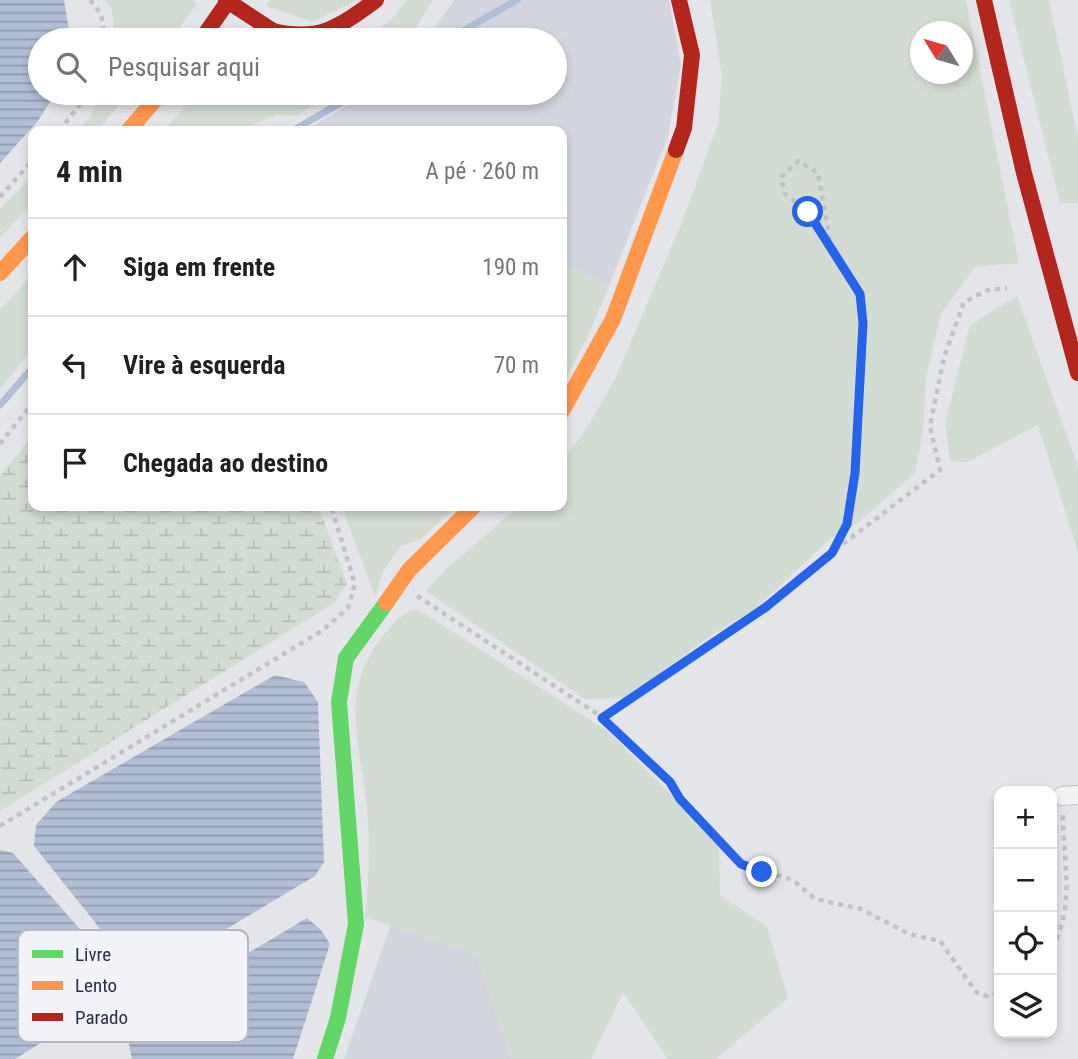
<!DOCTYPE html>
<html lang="pt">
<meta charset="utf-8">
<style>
:root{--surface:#fff;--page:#f6f6f6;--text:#202124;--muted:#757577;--line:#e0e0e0}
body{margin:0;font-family:"Roboto Condensed",sans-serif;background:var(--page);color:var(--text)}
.controls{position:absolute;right:21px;bottom:21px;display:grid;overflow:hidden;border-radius:14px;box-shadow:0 4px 10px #0003}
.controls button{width:63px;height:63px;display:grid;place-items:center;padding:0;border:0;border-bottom:2px solid var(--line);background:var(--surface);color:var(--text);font:35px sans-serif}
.compass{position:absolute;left:910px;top:21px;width:63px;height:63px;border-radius:50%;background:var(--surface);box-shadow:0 4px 10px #0003;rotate:307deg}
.stop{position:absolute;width:21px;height:21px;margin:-16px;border:5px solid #2563eb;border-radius:50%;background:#fff}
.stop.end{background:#2563eb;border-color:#fff;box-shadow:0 2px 7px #0008}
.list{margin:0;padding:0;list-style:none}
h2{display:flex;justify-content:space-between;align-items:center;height:91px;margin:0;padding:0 28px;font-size:30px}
h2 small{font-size:23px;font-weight:400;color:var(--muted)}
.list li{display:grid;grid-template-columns:46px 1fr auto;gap:21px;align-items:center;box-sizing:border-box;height:98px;padding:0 28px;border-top:2px solid var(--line)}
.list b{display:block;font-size:26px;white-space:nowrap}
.list em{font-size:23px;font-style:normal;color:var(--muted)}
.icon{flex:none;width:38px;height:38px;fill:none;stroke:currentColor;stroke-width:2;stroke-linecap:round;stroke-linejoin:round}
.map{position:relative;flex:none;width:1078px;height:1059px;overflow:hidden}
.search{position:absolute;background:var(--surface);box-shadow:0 4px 10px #0003;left:28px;top:28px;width:539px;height:77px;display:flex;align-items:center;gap:18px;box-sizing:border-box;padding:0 24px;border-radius:38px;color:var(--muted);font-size:26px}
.panel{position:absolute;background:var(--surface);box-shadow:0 4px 10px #0003;left:28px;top:126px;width:539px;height:385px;border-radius:14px}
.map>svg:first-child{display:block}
</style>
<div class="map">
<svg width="1078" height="1059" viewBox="0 0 1078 1059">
<defs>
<pattern id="wetland-marsh" width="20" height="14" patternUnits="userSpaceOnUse" patternTransform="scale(1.75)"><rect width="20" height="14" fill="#d2dcd3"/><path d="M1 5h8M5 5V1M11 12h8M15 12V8" fill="none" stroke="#b4bdb6"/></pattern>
<pattern id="water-rules" width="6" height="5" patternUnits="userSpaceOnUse" patternTransform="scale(1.75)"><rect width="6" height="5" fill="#b1bed4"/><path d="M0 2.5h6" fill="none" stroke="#909bae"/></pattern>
</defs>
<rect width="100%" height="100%" fill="#e3e5e8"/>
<!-- built -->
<g fill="#d3d6de">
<path d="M 454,0 L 669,0 L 681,65 L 668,136 L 609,286 L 562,263 L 562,131 L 305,131 L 367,93 L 555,93 L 555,40 L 426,40 Z"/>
<path d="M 391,924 L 476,955 L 512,1059 L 344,1059 Z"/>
</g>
<!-- grass -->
<g fill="#d2dcd3" fill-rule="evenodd">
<path d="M 104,0 L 192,0 L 197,4 L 170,40 L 115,40 L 112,9 Z"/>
<path d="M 270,0 L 358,0 L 312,22 L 266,6 Z"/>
<path d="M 407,0 L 433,0 L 410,37 L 405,40 L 364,40 L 392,19 Z"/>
<path d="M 710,0 L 966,0 L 1019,263 L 975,267 L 941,314 L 926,377 L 923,431 L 915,473 L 856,524 L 830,539 L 756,608 L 709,637 L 626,698 L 585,699 L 426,591 L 445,570 L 519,506 L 562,506 L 562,460 L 585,431 L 615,379 L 682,222 L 718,124 L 722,76 ZM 920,32 L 962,32 L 962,74 L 920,74 Z"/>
<path d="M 1009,0 L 1049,0 L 1078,139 L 1078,203 L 1060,203 Z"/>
<path d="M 102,93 L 129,93 L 97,131 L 76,131 L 89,118 Z"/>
<path d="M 198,93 L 330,93 L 297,116 L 277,115 L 236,131 L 163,131 Z"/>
<path d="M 33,175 L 33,202 L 0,238 L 0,209 Z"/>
<path d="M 562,263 L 609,286 L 587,338 L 562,385 Z"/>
<path d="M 33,274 L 33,348 L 0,389 L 0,310 Z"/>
<path d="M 1017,296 L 1078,467 L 1078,552 L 1038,425 L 967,462 L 950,461 L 945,423 L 970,325 Z"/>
<path d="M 342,506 L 456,506 L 421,539 L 401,546 L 383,571 L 375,597 Z"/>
<path d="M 417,609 L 609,732 L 719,843 L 720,895 L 767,927 L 788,998 L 716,1059 L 668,1059 L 623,992 L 591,1059 L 512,1059 L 476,955 L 365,917 C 369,881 370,845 367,809 C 361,744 337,690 384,635 C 395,622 400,614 417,609 Z"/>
</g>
<!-- wetland -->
<path fill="url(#wetland-marsh)" d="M 33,435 L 33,506 L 318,506 L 347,583 L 334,603 L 0,811 L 0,476 Z"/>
<!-- water -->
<g fill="url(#water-rules)">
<path d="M 0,0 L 64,0 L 71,40 L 40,40 L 40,93 L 56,93 L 37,122 L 0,163 Z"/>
<path d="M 275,675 L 304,682 L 318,702 L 324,862 L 315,876 L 151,974 L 126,968 L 94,921 L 34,846 L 36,825 L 56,802 Z"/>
<path d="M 0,850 L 13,853 L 100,952 L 118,986 L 106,1002 L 15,1059 L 0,1059 Z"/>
<path d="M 307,918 L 321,930 L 330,944 L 293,1059 L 132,1059 L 125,1026 Z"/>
</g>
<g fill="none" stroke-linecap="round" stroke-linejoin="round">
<!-- stream -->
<g stroke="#b1bed4" stroke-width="7">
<path d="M 447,40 L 517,0"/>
<path d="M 292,131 L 358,93"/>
<path d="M 0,405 L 33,367"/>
</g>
<defs>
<path id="street" d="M 1062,796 L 1078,795"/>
</defs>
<!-- street casing -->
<use href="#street" stroke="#c0c2c6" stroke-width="20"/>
<!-- path -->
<g stroke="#c2c3c8" stroke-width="4.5" stroke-dasharray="5 5" stroke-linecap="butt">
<path d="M 90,0 L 101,14 L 105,40"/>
<path d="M 59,131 L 89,93"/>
<path d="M 0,197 L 33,160"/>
<path d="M 0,444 L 33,403"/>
<path d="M 835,550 L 940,470 L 930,426 L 944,357 L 964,302 L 988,290 L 1007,288"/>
<path d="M 417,596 L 602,717 L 766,607 L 832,553 L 847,524 L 855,473 L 863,323 L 860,294 L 832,251 L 818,173 L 798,161 L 781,177 L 785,194 L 808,211 L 832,251"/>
<path d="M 602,717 L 670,782 L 680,799 L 741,864 L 793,880 L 815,899 L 861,909 L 909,934 L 940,941 L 976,992 L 989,997 L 999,993"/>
<path d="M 0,826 L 323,630 L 348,608 L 355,584 L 331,506"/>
<path d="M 1052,948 C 1076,904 1063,863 1063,815"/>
</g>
<!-- street -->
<use href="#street" stroke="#f2f3f5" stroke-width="18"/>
<!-- fast -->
<path stroke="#63d668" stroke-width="16" d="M 325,1059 L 338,1018 L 356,924 L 339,702 L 346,658 L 386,603"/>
<!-- slow -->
<g stroke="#ff974d" stroke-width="16">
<path d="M 128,131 L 161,93"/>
<path d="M 0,273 L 33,237"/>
<path d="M 562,411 L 613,319 L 676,150"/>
<path d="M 386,603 L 409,570 L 474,506"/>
</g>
<!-- jam -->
<g stroke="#b3261e" stroke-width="16">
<path d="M 984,0 L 1024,173 L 1078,373"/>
<path d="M 273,31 C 320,42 339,27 376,0"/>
<path d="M 201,40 L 229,0"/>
<path d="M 676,150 L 684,128 L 692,55 L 679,0"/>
</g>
<!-- jam-bridge -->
<path stroke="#b3261e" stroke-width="16" d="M 226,0 L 273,31"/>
</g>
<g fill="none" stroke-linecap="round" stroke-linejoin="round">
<!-- route -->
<path stroke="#2563eb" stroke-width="9" d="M 762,872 L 741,864 L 680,799 L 670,782 L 602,718 L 766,607 L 832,553 L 847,524 L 855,473 L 863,323 L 860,294 L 808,212"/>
</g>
<!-- legend -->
<rect x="18" y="930" width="230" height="112" rx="10" fill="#f1f3f8" stroke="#b5b8c2" stroke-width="2"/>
<rect x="32" y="950" width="31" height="8" fill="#63d668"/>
<rect x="32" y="981" width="31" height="9" fill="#ff974d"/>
<rect x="32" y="1013" width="31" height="8" fill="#b3261e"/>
<g font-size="19" fill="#292f43">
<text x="75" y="961">Livre</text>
<text x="75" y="992">Lento</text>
<text x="75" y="1024">Parado</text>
</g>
</svg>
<div class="controls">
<button>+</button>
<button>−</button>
<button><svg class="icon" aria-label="locate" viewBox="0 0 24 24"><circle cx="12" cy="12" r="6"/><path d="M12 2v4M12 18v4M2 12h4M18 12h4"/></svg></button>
<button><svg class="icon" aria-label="layers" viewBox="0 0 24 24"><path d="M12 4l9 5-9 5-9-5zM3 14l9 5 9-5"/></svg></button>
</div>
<svg class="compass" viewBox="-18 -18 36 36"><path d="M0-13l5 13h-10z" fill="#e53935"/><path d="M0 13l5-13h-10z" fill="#757577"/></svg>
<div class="stop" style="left:808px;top:212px"></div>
<div class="stop end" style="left:762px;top:872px"></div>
<div class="search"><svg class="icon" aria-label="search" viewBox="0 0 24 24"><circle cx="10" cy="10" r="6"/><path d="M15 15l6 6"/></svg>Pesquisar aqui</div>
<section class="panel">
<h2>4 min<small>A pé · 260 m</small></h2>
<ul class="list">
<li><svg class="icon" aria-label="ahead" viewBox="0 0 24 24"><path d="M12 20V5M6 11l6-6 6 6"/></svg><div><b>Siga em frente</b></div><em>190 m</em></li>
<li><svg class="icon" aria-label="left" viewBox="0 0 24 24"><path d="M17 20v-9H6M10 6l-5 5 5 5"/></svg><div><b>Vire à esquerda</b></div><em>70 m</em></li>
<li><svg class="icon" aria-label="arrive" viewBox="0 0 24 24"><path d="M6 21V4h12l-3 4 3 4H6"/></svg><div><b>Chegada ao destino</b></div></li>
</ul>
</section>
</div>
